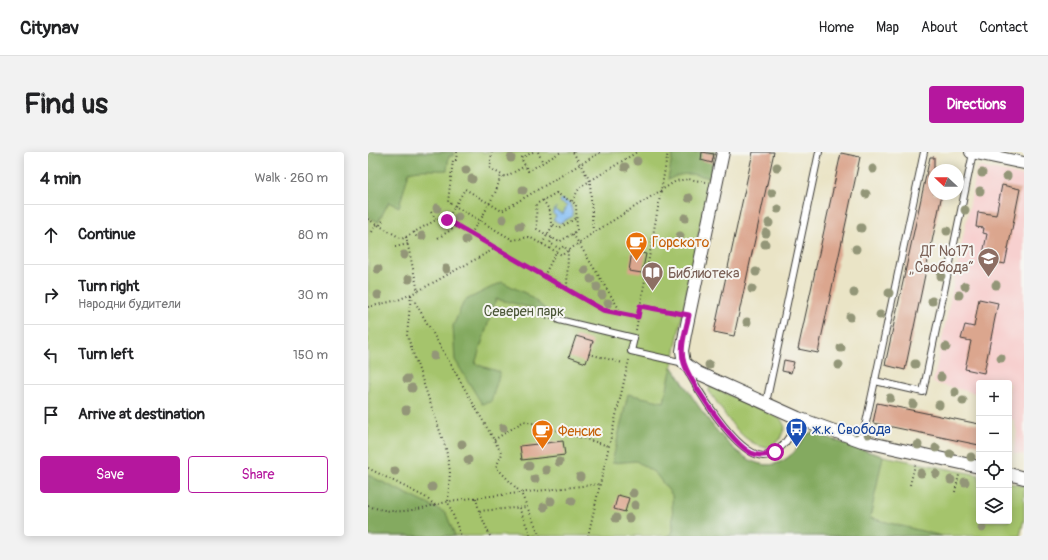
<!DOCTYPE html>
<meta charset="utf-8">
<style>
:root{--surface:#fff;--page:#f2f2f2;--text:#202124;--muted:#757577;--line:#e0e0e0;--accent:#b5179e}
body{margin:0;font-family:Pangolin,sans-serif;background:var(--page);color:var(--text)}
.controls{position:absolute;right:12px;bottom:12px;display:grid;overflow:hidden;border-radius:4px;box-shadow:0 2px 10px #0003}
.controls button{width:36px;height:36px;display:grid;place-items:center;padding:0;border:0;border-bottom:1px solid var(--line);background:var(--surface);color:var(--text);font:20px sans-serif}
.compass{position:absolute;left:560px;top:12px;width:36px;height:36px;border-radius:50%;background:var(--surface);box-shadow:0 2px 10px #0003;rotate:292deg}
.stop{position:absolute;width:12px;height:12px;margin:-9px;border:3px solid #b5179e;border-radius:50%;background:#fff}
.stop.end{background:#b5179e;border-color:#fff;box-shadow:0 1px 4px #0008}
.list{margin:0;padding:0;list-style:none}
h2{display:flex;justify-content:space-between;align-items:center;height:52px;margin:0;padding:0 16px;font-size:17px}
h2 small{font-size:13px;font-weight:400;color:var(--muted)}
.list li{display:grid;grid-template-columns:26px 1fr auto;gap:12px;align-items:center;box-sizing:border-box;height:60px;padding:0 16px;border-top:1px solid var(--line)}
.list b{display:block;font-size:15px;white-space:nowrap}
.list p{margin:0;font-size:13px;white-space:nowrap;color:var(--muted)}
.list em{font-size:13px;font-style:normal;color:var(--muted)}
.actions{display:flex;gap:8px;padding:12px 16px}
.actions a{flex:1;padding:9px 0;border:1px solid var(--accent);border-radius:4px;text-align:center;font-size:14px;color:var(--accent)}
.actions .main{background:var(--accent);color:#fff}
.icon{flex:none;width:22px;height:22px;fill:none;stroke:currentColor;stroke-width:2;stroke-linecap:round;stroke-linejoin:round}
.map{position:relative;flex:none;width:656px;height:384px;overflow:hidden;border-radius:4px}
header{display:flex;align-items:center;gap:24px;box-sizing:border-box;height:56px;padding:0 20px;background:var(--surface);border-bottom:1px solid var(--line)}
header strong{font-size:19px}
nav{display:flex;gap:22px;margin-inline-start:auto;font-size:14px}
.intro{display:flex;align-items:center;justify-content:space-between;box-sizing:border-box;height:96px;padding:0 24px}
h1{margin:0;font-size:28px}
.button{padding:10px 18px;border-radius:4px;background:var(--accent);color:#fff;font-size:14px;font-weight:700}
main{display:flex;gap:24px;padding:0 24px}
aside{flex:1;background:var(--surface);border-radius:4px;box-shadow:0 2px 10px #0003}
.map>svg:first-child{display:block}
</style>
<header>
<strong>Citynav</strong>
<nav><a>Home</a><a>Map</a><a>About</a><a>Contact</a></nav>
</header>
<div class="intro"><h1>Find us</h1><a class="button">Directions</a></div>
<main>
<aside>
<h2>4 min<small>Walk · 260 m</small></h2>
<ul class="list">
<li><svg class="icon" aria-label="ahead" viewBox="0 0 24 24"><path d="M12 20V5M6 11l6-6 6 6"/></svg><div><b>Continue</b></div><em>80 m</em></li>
<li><svg class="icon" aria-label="right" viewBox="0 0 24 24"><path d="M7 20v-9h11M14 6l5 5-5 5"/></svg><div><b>Turn right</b><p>Народни будители</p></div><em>30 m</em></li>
<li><svg class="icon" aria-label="left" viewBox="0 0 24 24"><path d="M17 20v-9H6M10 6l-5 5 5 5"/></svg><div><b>Turn left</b></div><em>150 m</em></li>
<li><svg class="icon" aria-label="arrive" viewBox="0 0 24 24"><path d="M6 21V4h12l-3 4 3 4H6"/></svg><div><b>Arrive at destination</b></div></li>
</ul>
<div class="actions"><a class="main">Save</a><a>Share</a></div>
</aside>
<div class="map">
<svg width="656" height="384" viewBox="0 0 656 384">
<rect width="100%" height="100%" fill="#f6f6f2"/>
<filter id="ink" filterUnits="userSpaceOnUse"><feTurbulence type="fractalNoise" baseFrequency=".025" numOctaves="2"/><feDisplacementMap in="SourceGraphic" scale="8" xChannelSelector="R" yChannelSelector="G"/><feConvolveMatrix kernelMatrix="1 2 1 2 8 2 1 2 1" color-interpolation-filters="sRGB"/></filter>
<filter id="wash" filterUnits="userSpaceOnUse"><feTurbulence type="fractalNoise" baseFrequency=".012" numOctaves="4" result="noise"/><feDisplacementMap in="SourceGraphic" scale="16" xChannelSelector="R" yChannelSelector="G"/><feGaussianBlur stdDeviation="0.9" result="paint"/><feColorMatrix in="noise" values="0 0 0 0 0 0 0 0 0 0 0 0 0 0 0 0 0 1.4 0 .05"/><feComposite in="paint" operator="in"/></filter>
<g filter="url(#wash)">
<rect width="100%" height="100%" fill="#eae4c6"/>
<!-- built -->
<path fill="#f7d0cf" d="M 612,15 L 656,24 L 656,303 L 645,301 L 649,280 L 646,268 L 641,266 L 641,231 L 611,231 L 611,242 L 565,231 L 609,17 Z"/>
<!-- green -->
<g fill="#a5c46c" stroke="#607044">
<path d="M 0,0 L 347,0 L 304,214 C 324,242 373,335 416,308 C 426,302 432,294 437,283 L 445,280 L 488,296 L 515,304 L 611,323 L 611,369 L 641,369 L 641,331 L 656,334 L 656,367 L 652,384 L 0,384 Z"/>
<path d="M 342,234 L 413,267 L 417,275 L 412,287 L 399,296 C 370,290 357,261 341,239 Z"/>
</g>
<!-- forest -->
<g fill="#84aa60" stroke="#50633e">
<path d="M 0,0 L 85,0 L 85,4 L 81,4 L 79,18 C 66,19 54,16 41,20 L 31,55 L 21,50 L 10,70 L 0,64 Z"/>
<path d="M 305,0 L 347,0 L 342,26 C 325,22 316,19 300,28 Z"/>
<path d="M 134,130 L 159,142 L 181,160 L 128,147 L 107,212 L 132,220 L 123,250 L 114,252 L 87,208 L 85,174 L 96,149 Z"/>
<path d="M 304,214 C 324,242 373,335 416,308 C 426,302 432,294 437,283 L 445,280 L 488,296 L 515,304 L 502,366 L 574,384 L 299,384 L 305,380 L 304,343 L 287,321 L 268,309 L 244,311 L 260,242 L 296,250 Z"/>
<path d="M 0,323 L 78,361 L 87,384 L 0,384 Z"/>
</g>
<!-- water -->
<path fill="#82bcf3" stroke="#4f6c88" d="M 193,47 L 203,52 L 205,64 L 192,71 L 185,68 L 188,64 L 185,62 L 188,55 L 188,59 L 195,62 L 199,54 L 192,50 Z"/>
<g id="blocks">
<!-- building -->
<g fill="#dba68e">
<path d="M 334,0 L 346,2 L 344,11 L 333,8 Z"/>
<path d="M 385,0 L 406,0 L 366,184 L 346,180 Z"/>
<path d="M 473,1 L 492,5 L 450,201 L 430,197 Z"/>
<path d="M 562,5 L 566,5 L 566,42 L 574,42 L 537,218 L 517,213 Z"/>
<path d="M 634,33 L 652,37 L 637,112 L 614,107 L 619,82 L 615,81 L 616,76 L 608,75 L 610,60 L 628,63 Z"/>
<path d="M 264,99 L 278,102 L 274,121 L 261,119 Z"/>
<path d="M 611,147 L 630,151 L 616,221 L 597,217 L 603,189 L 593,187 L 597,173 L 606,175 Z"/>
<path d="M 208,184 L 225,189 L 218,211 L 201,205 Z"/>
<path d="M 416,208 L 426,210 L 423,221 L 414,219 Z"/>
<path d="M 509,251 L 611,272 L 611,293 L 505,271 Z"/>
<path d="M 195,289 L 197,303 L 154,308 L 152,294 Z"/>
<path d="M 250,343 L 261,346 L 257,360 L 246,357 Z"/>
</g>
</g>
</g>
<g filter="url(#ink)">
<use href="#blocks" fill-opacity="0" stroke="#3b3a36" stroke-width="1"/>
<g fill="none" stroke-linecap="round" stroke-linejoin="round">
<defs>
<g id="lane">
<path d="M 191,168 L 266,186 L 263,199 L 316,211 C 327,234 367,302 395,304 C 400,304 407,300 411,297 C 421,288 426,279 430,266"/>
<path d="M 507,229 L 555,240 L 605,1"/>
<path d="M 398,251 L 451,0"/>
<path d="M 494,289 L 556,0"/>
</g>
<g id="street">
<path d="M 355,0 L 317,182 L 314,199 L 316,211 L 330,221 L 430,266 L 494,289 L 611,315"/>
<path d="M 603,0 L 656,11"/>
<path d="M 641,322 L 656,326"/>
</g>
</defs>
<!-- lane casing -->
<use href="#lane" stroke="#3b3a36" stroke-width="8"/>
<!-- street casing -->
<use href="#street" stroke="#3b3a36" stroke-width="14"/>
<!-- path -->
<g stroke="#3b3a36" stroke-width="2" stroke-dasharray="1 3" stroke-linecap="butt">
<path d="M 89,0 L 88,8 L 85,8 L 80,50 L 145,88 L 161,85 L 194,103 L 225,81 L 308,29 L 320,27 L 338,30"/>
<path d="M 124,0 L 122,16 L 137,25 L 157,14"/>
<path d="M 165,0 L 153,6 L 160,19 L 193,0"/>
<path d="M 170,0 L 175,11"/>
<path d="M 188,41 L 208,52 L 209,79 L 191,90 L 169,77 L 168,52 Z"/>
<path d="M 175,48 L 182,59 L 183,71 L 191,76 L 209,66"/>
<path d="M 204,49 L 212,35 L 222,29 L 205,0"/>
<path d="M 63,60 L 68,67"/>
<path d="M 0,67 L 34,87 L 73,65 L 235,158 L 270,165"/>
<path d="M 79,68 L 97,37 L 134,59 L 233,0"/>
<path d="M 112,69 L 128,39 L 133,23"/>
<path d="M 12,73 L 16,67"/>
<path d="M 4,80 L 9,72"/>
<path d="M 46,80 L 49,86"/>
<path d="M 225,80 L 222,29 L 269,0"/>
<path d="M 103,82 L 111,68"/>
<path d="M 205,82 L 253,160"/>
<path d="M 38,85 L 50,139 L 128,96"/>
<path d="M 70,86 L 89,74"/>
<path d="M 184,86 L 182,91 L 192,97 L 196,94 L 200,99 L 199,137"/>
<path d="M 174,92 L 185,73"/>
<path d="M 27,95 L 40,92"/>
<path d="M 176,124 L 188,100"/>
<path d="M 43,143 L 134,302 L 128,315 L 153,341 L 172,384"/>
<path d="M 43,143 L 39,183 L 78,297 L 82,319 L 80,350 L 93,384"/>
<path d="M 272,154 L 311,161"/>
<path d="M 0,155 L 30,148 L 50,139"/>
<path d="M 147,159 L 184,167"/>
<path d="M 268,178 L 300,0"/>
<path d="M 221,202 L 255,211"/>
<path d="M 169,270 L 168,272 L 241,294"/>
<path d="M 126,288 L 156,269 L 168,272"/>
<path d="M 0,316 L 57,345 L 67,353"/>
<path d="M 542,333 L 547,313"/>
<path d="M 587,340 L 591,323"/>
<path d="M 108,346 L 111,359"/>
<path d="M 0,354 C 40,367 57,352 96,347 C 141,342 187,337 232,332"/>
<path d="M 151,356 L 163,384"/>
<path d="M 122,384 L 111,359 L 159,355"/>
<path d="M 220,384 L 261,208"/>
</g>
<!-- lane -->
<use href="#lane" stroke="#fff" stroke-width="6"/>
<!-- street -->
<use href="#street" stroke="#fff" stroke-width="12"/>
</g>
<!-- trees -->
<g fill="#939678">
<circle cx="143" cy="6" r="4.5"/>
<circle cx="269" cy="9" r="4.5"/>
<circle cx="257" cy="15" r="4.5"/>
<circle cx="409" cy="15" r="4.5"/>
<circle cx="505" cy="17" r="4.5"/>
<circle cx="98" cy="18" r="4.5"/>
<circle cx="614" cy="21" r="4.5"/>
<circle cx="639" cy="24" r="4.5"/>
<circle cx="104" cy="27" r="4.5"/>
<circle cx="155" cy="38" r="4.5"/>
<circle cx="612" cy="39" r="4.5"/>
<circle cx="404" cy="41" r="4.5"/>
<circle cx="498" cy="42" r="4.5"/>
<circle cx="321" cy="46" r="4.5"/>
<circle cx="69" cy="56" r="4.5"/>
<circle cx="410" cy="57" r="4.5"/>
<circle cx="597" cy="58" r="4.5"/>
<circle cx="90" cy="65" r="4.5"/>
<circle cx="317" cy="66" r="4.5"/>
<circle cx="135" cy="67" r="4.5"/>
<circle cx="401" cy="71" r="4.5"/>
<circle cx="152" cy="74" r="4.5"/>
<circle cx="493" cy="76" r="4.5"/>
<circle cx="579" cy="79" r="4.5"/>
<circle cx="398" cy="81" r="4.5"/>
<circle cx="54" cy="84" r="4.5"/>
<circle cx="312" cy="84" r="4.5"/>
<circle cx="98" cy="88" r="4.5"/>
<circle cx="397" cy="92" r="4.5"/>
<circle cx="488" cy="97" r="4.5"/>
<circle cx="36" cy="103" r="4.5"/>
<circle cx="10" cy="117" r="4.5"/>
<circle cx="78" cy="117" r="4.5"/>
<circle cx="217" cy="118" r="4.5"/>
<circle cx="388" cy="120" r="4.5"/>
<circle cx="573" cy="124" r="4.5"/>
<circle cx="41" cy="127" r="4.5"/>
<circle cx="223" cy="127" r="4.5"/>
<circle cx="628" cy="133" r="4.5"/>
<circle cx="597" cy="134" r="4.5"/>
<circle cx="229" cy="135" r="4.5"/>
<circle cx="384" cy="137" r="4.5"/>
<circle cx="486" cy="141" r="4.5"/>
<circle cx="521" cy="141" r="4.5"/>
<circle cx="10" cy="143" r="4.5"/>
<circle cx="234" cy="143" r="4.5"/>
<circle cx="591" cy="143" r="4.5"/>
<circle cx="564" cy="149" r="4.5"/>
<circle cx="240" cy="151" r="4.5"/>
<circle cx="512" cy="163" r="4.5"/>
<circle cx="482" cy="165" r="4.5"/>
<circle cx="379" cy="170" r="4.5"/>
<circle cx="578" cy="195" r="4.5"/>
<circle cx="473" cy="196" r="4.5"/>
<circle cx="66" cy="204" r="4.5"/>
<circle cx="633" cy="206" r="4.5"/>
<circle cx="547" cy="212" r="4.5"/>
<circle cx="341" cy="213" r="4.5"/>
<circle cx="471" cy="213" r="4.5"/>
<circle cx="573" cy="225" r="4.5"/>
<circle cx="39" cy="227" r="4.5"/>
<circle cx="44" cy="236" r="4.5"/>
<circle cx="587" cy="240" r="4.5"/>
<circle cx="522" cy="246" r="4.5"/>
<circle cx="595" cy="249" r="4.5"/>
<circle cx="545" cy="252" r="4.5"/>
<circle cx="571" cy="253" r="4.5"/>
<circle cx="38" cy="258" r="4.5"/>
<circle cx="135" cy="276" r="4.5"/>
<circle cx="487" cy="279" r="4.5"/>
<circle cx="500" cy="282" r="4.5"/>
<circle cx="94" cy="292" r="4.5"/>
<circle cx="550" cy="293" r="4.5"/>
<circle cx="568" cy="296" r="4.5"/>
<circle cx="582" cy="302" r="4.5"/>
<circle cx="603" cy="305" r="4.5"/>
<circle cx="100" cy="308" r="4.5"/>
<circle cx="191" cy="310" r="4.5"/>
<circle cx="161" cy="314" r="4.5"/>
<circle cx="178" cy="318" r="4.5"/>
<circle cx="27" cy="319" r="4.5"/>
<circle cx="553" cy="321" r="4.5"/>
<circle cx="568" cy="322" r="4.5"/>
<circle cx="212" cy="325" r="4.5"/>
<circle cx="167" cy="327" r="4.5"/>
<circle cx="583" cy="328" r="4.5"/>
<circle cx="597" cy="330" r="4.5"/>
<circle cx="64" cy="335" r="4.5"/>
<circle cx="265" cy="341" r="4.5"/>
<circle cx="183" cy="349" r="4.5"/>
<circle cx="204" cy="349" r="4.5"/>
<circle cx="267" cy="353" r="4.5"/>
<circle cx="176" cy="355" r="4.5"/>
<circle cx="248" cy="366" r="4.5"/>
<circle cx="261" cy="366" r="4.5"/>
<circle cx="614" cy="376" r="4.5"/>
</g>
</g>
<g fill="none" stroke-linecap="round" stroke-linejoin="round" filter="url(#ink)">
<!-- route -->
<path stroke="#b5179e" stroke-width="5" d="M 79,68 L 235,158 L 270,165 L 272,154 L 321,163 C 318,178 311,196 316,211 C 323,232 364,291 383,301 C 392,305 399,303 407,300"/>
</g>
<!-- icons -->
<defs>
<symbol id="cafe-pin" viewBox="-11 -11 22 30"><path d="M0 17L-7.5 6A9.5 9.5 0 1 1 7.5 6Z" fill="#e8710a" stroke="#f6f6f2"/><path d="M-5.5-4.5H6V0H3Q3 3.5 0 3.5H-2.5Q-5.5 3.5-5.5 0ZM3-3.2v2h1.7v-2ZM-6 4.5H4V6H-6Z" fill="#fff"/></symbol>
<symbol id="school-pin" viewBox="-11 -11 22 30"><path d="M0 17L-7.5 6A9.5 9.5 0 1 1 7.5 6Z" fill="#8d6e63" stroke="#f6f6f2"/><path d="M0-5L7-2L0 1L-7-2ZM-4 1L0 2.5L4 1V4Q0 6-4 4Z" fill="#fff"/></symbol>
<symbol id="library-pin" viewBox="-11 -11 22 30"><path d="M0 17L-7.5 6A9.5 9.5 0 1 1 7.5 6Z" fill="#8d6e63" stroke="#f6f6f2"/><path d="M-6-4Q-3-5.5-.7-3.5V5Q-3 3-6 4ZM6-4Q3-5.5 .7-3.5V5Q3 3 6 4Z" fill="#fff"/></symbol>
<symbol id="bus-pin" viewBox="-11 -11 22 30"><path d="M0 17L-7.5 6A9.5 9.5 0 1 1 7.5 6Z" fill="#1a4fb4" stroke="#f6f6f2"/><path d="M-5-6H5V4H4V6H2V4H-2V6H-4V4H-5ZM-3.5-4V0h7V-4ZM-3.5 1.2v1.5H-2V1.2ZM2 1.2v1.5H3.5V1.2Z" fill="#fff"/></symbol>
</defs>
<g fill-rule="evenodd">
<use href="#cafe-pin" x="256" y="78" width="25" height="34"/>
<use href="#school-pin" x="608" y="94" width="25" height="34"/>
<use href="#library-pin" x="272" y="108" width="25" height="34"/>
<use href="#bus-pin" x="416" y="264" width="25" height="34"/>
<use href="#cafe-pin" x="162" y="266" width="25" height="34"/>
</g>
<g text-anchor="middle" stroke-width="4" stroke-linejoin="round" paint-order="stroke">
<!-- food labels -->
<g font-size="14" fill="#c56008" stroke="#f6f6f2" text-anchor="start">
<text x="284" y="95">Горското</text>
<text x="190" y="284">Фенсис</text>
</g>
<!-- education labels -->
<g font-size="14" fill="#785e54" stroke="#f6f6f2" text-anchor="end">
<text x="606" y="104">ДГ №171<tspan x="606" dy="16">„Свобода“</tspan></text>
<text x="300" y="126" text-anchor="start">Библиотека</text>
</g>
<!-- park labels -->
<g font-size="14" fill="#4c5738" stroke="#f6f6f2">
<text x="156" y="164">Северен парк</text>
</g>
<!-- transit labels -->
<g font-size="14" fill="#164399" stroke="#f6f6f2" text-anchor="start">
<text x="444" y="282">ж.к. Свобода</text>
</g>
</g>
</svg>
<div class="controls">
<button>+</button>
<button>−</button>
<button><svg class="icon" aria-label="locate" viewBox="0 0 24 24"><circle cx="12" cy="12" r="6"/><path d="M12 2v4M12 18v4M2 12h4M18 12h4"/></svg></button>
<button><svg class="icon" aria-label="layers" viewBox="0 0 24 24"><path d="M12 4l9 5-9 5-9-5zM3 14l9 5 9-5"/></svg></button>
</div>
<svg class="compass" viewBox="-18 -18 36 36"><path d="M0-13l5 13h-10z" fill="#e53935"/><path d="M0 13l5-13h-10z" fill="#757577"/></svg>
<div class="stop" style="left:407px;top:300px"></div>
<div class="stop end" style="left:79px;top:68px"></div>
</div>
</main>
